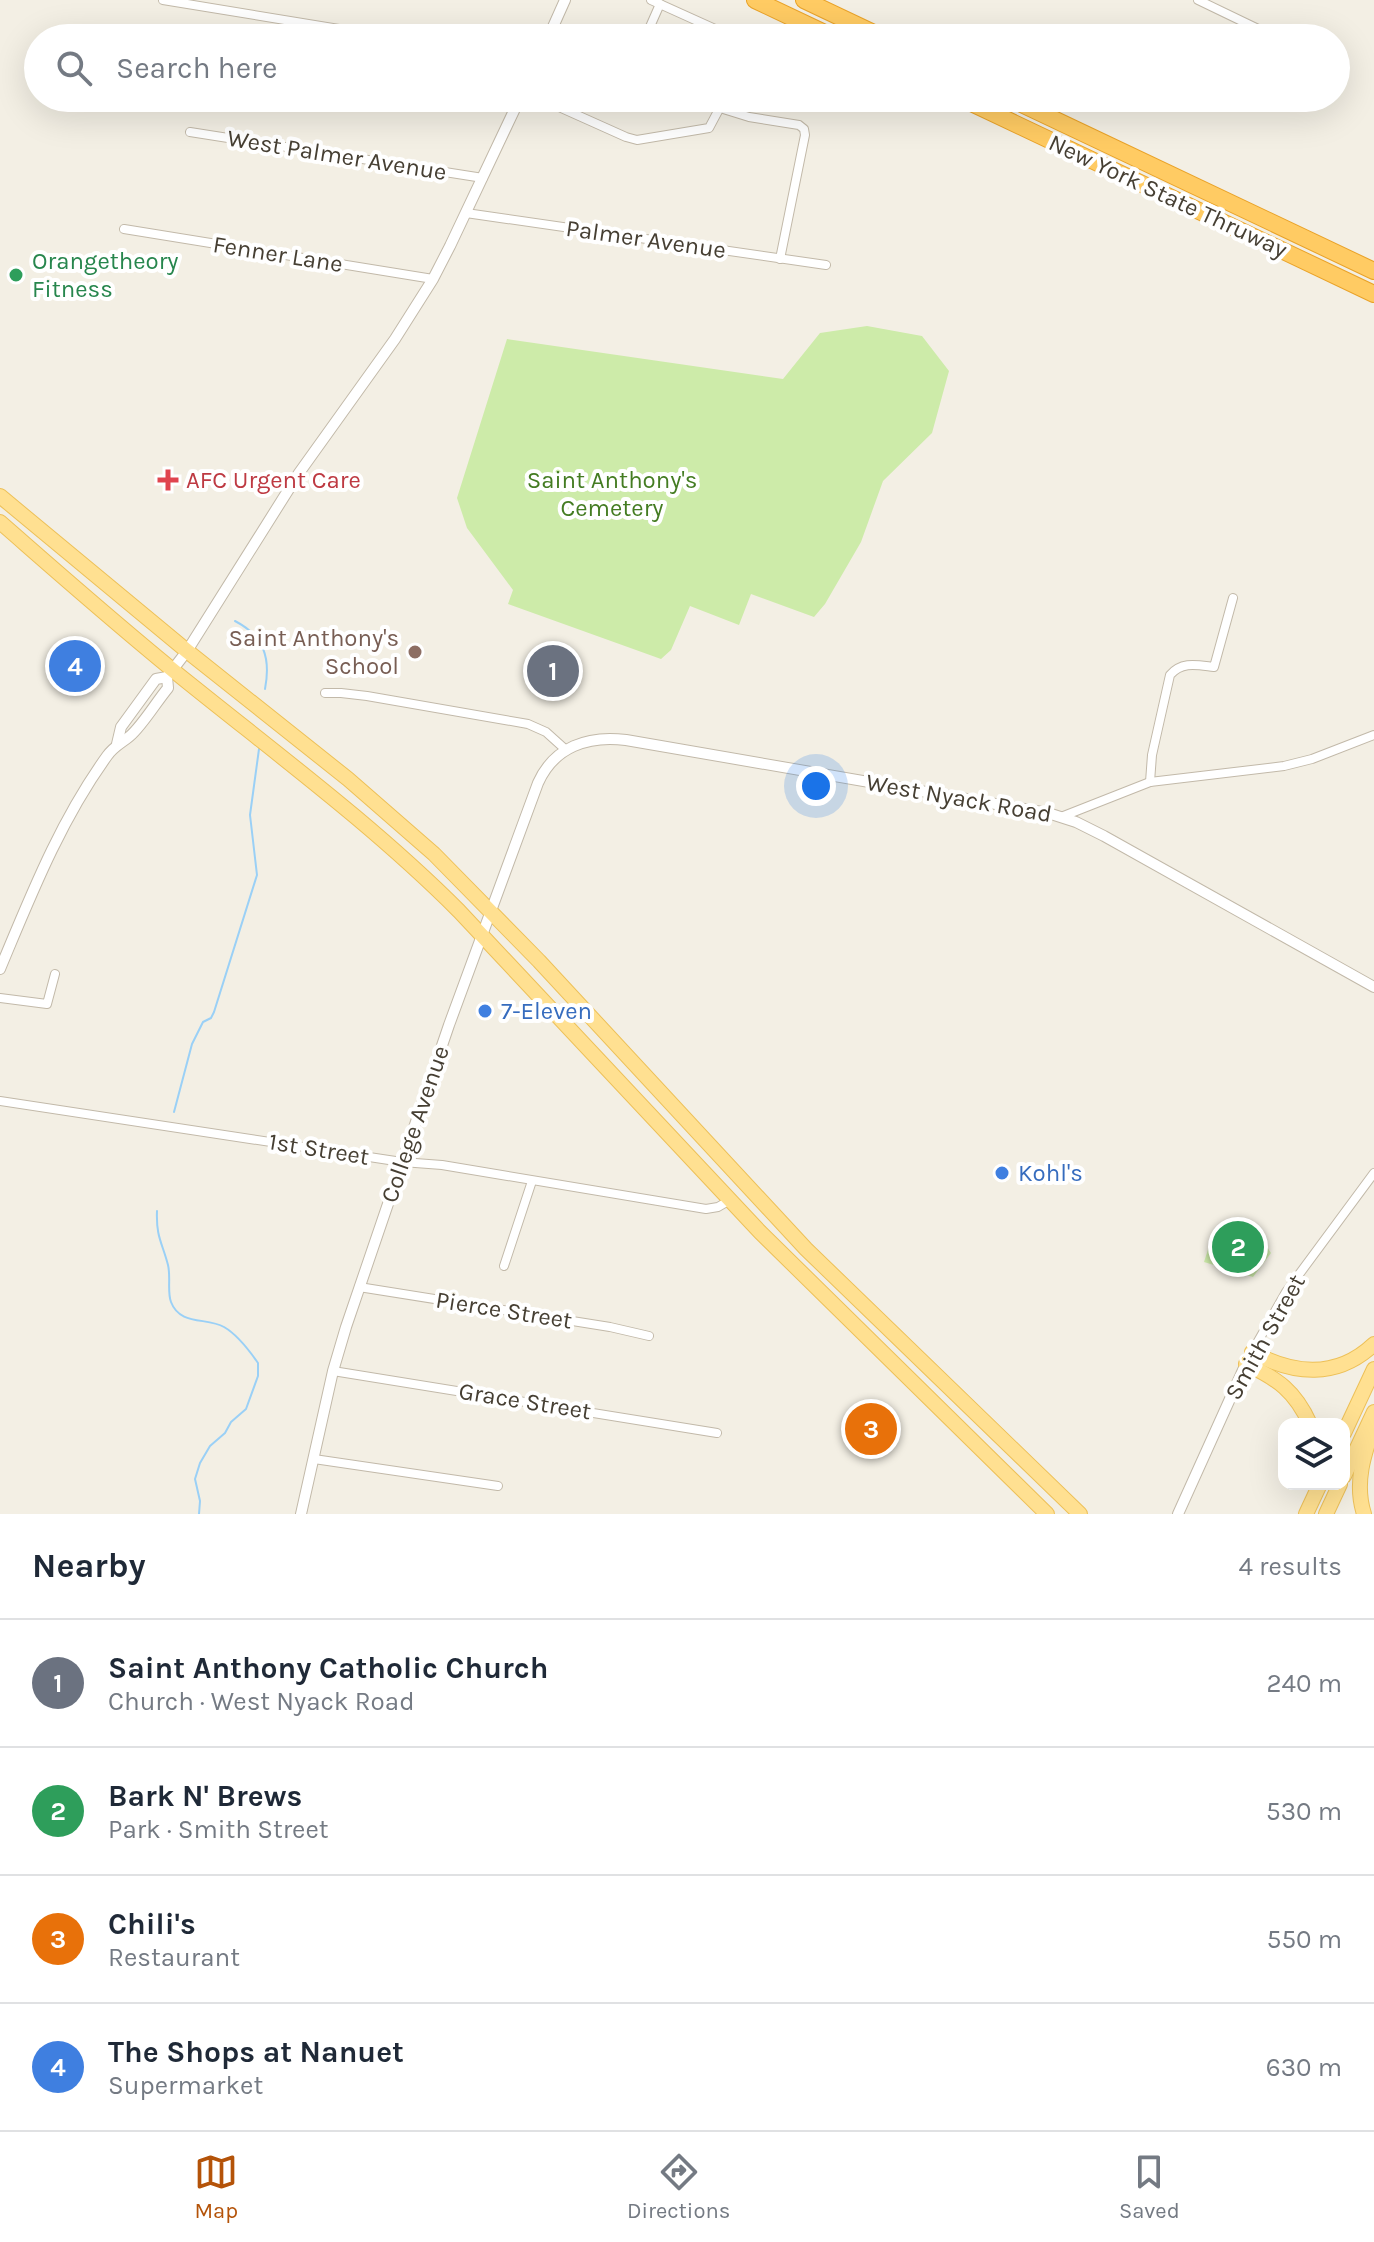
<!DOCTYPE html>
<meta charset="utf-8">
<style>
:root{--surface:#fff;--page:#f2f2f3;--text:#1f2937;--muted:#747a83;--line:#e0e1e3;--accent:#b45309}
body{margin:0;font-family:Karla,sans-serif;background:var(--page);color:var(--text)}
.controls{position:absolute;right:24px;bottom:24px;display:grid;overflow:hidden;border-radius:16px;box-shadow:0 8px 32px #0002}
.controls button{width:72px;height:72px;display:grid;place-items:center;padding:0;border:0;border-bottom:2px solid var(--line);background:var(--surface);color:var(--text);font:40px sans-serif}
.you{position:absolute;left:816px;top:786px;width:28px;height:28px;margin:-20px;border:6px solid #fff;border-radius:50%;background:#1a73e8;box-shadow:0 0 0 12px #1a73e833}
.badge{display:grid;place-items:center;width:52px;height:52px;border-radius:50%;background:var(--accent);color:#fff;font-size:26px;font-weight:700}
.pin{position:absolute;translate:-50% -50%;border:4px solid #fff;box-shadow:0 2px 8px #0006}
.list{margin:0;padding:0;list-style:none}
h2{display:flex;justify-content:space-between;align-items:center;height:104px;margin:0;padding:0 32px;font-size:34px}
h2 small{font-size:26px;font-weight:400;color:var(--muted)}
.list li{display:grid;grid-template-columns:52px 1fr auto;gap:24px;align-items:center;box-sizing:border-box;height:128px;padding:0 32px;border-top:2px solid var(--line)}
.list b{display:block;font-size:30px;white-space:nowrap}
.list p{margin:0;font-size:26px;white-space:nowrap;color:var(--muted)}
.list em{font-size:26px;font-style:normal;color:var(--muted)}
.icon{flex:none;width:44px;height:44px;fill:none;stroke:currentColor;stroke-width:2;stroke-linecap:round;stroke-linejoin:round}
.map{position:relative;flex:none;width:1374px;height:1514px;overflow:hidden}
.search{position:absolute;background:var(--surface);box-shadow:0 8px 32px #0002;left:24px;right:24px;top:24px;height:88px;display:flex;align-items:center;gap:20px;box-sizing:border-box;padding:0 28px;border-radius:44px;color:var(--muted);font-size:30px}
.sheet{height:616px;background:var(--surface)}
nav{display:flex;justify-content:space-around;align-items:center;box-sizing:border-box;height:112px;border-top:2px solid var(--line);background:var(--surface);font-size:22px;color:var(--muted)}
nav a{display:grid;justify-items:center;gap:4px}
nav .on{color:var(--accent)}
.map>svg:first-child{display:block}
</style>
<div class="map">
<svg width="1374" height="1514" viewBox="0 0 1374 1514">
<rect width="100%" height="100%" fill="#f3efe4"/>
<!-- green -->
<g fill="#cdeba9">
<path d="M 867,326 L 922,336 L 949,371 L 932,433 L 883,481 L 861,542 L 825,604 L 814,617 L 751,594 L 739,625 L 690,606 L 671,650 L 661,659 L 508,604 L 513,590 L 467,528 L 457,498 L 507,339 L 783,379 L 820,333 Z"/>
<path d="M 1215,1228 L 1263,1241 L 1271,1253 L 1253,1277 L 1204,1262 Z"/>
</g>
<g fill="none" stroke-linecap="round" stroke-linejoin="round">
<!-- stream -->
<g stroke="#9ad0f6" stroke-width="2">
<path d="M 235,621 C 264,636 271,658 265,689"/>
<path d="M 174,1112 L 192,1044 L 203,1022 L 211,1018 L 214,1012 L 257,875 L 250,815 L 259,749"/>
<path d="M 157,1211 C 156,1237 162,1242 168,1265 C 171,1277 167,1292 171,1302 C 180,1326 207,1317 224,1327 C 238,1335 249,1350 258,1363 L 258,1376 L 246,1409 L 231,1422 L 225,1433 L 210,1446 L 200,1463 L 195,1479 L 200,1501 L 199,1514"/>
</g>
<defs>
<g id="minor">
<path d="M 163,0 L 394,38"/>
<path d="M 651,0 L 735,38"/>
<path d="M 1198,0 L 1277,38"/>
<path d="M 645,38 L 660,4"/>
<path d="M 1336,67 L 1341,69"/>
<path d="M 539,98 L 626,137 L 637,140 L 709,128 L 725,98"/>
<path d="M 720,108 L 749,117 L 799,125 L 804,129 L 805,135 L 780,259"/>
<path d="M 190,132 L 483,178"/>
<path d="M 466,213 L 826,265"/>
<path d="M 124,229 L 433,279"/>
<path d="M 325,693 L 341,693 L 367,696 L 528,724 L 546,732 L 566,750"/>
<path d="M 1150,782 L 1152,755 L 1170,675 C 1182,661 1197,665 1214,667 L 1233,598"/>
<path d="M 1061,817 L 1150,782 L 1284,766 L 1312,759 L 1374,735"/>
<path d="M 0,998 L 47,1004 L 55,974"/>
<path d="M 0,1101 L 402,1162 L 442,1165 L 706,1209 L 718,1207 L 730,1200"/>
<path d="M 504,1266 L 532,1181"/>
<path d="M 359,1287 L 610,1327 L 649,1336"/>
<path d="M 1252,1352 L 1286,1292 L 1374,1173"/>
<path d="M 333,1371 L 717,1433"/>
<path d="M 314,1459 L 498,1486"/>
</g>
<g id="tertiary">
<path d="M 548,38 L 565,0"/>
<path d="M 117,744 L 121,727 L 156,679 L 167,677"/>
<path d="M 0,969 C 31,895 60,821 107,756 C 114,746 122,743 130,736 C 142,726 157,701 168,688 L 167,677 L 187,651 L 299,473 L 395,339 L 433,279 L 450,246 L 520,98"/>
<path d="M 301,1514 L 333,1371 L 346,1327 L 449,1025 L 538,783 C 554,747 588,735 626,740 L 1048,813 L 1076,822 L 1104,836 L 1374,987"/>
<path d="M 1178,1514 L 1248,1359"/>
</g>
<g id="primary">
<path d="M 0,496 L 187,651 L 348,779 L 434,854 L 539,961 L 806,1249 L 1080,1514"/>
<path d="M 0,522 C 63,577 125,632 190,684 C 282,758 375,827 459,911 L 760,1232 L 1047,1514"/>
<path d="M 1252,1352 C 1294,1375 1337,1379 1374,1344"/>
<path d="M 1246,1364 C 1278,1379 1295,1391 1310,1424"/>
<path d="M 1344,1433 L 1374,1369"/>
<path d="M 1344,1476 L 1374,1412"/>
<path d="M 1306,1514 L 1320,1484"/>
<path d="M 1326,1514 L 1340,1484"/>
<path d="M 1364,1514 C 1354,1483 1364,1454 1374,1425"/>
</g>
<g id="motorway">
<path d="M 755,0 L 835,38"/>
<path d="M 804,0 L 884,38"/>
<path d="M 961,98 L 1374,294"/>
<path d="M 1009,98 L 1374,271"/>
</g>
</defs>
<!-- minor casing -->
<use href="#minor" stroke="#c2b9a9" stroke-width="10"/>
<!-- tertiary casing -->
<use href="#tertiary" stroke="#c2b9a9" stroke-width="12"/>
<!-- primary casing -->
<use href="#primary" stroke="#edc058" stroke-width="16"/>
<!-- motorway casing -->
<use href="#motorway" stroke="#e9a228" stroke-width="18"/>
<!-- minor -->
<use href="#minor" stroke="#fff" stroke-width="8"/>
<!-- tertiary -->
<use href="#tertiary" stroke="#fff" stroke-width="10"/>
<!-- primary -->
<use href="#primary" stroke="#ffe091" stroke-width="14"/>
<!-- motorway -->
<use href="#motorway" stroke="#ffcb63" stroke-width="16"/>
</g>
<!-- markers -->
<circle fill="#2e9e5b" stroke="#fff" stroke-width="3" cx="16" cy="275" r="8"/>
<path fill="#e0444e" stroke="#fff" stroke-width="3" d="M164 468h8v8h8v8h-8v8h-8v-8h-8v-8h8z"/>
<circle fill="#8d6e63" stroke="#fff" stroke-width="3" cx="415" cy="652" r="8"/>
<g fill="#3f7fe0" stroke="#fff" stroke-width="3">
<circle cx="485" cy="1011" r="8"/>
<circle cx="1002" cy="1173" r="8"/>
</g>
<g text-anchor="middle" stroke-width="8" stroke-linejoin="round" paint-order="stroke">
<!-- street labels -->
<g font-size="24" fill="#463f33" stroke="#fff">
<text transform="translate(337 155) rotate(9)" y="8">West Palmer Avenue</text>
<text transform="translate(1168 196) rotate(25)" y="8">New York State Thruway</text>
<text transform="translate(646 239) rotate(8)" y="8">Palmer Avenue</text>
<text transform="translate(278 254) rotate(9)" y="8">Fenner Lane</text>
<text transform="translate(959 798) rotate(10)" y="8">West Nyack Road</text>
<text transform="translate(415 1124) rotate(-71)" y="8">College Avenue</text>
<text transform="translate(319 1149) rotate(9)" y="8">1st Street</text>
<text transform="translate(504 1310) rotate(9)" y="8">Pierce Street</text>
<text transform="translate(1265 1337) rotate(-61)" y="8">Smith Street</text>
<text transform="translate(525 1401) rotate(9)" y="8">Grace Street</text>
</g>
<!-- leisure labels -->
<g font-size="24" fill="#27864d" stroke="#fff" text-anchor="start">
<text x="32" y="269">Orangetheory<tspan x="32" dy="28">Fitness</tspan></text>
</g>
<!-- health labels -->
<g font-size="24" fill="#be3a42" stroke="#fff" text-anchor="start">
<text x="186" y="488">AFC Urgent Care</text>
</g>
<!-- park labels -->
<g font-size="24" fill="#447c22" stroke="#fff">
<text x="612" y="488">Saint Anthony's<tspan x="612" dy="28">Cemetery</tspan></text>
</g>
<!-- education labels -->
<g font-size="24" fill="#785e54" stroke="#fff" text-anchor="end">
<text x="399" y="646">Saint Anthony's<tspan x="399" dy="28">School</tspan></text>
</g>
<!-- shop labels -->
<g font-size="24" fill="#366cbe" stroke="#fff" text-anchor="start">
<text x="501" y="1019">7-Eleven</text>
<text x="1018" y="1181">Kohl's</text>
</g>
</g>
</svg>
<div class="controls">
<button><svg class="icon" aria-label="layers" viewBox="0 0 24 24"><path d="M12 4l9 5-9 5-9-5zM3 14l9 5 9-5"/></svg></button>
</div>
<div class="you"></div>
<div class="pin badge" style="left:553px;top:671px;background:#6b7280">1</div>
<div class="pin badge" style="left:1238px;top:1247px;background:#2e9e5b">2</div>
<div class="pin badge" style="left:871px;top:1429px;background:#e8710a">3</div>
<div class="pin badge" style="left:75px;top:666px;background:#3f7fe0">4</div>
<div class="search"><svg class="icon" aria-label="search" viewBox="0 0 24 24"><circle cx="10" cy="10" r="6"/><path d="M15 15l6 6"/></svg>Search here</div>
</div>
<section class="sheet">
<h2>Nearby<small>4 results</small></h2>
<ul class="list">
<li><span class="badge" style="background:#6b7280">1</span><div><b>Saint Anthony Catholic Church</b><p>Church · West Nyack Road</p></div><em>240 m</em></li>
<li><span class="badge" style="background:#2e9e5b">2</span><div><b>Bark N' Brews</b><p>Park · Smith Street</p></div><em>530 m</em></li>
<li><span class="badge" style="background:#e8710a">3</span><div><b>Chili's</b><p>Restaurant</p></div><em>550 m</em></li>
<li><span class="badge" style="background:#3f7fe0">4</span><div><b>The Shops at Nanuet</b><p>Supermarket</p></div><em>630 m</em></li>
</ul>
</section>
<nav>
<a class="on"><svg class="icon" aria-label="map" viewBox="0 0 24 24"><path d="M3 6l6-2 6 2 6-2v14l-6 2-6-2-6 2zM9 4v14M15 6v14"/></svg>Map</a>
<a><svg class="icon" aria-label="directions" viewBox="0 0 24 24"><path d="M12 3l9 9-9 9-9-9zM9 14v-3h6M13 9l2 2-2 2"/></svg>Directions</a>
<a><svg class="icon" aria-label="saved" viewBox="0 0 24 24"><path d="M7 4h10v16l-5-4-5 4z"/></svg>Saved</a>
</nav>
